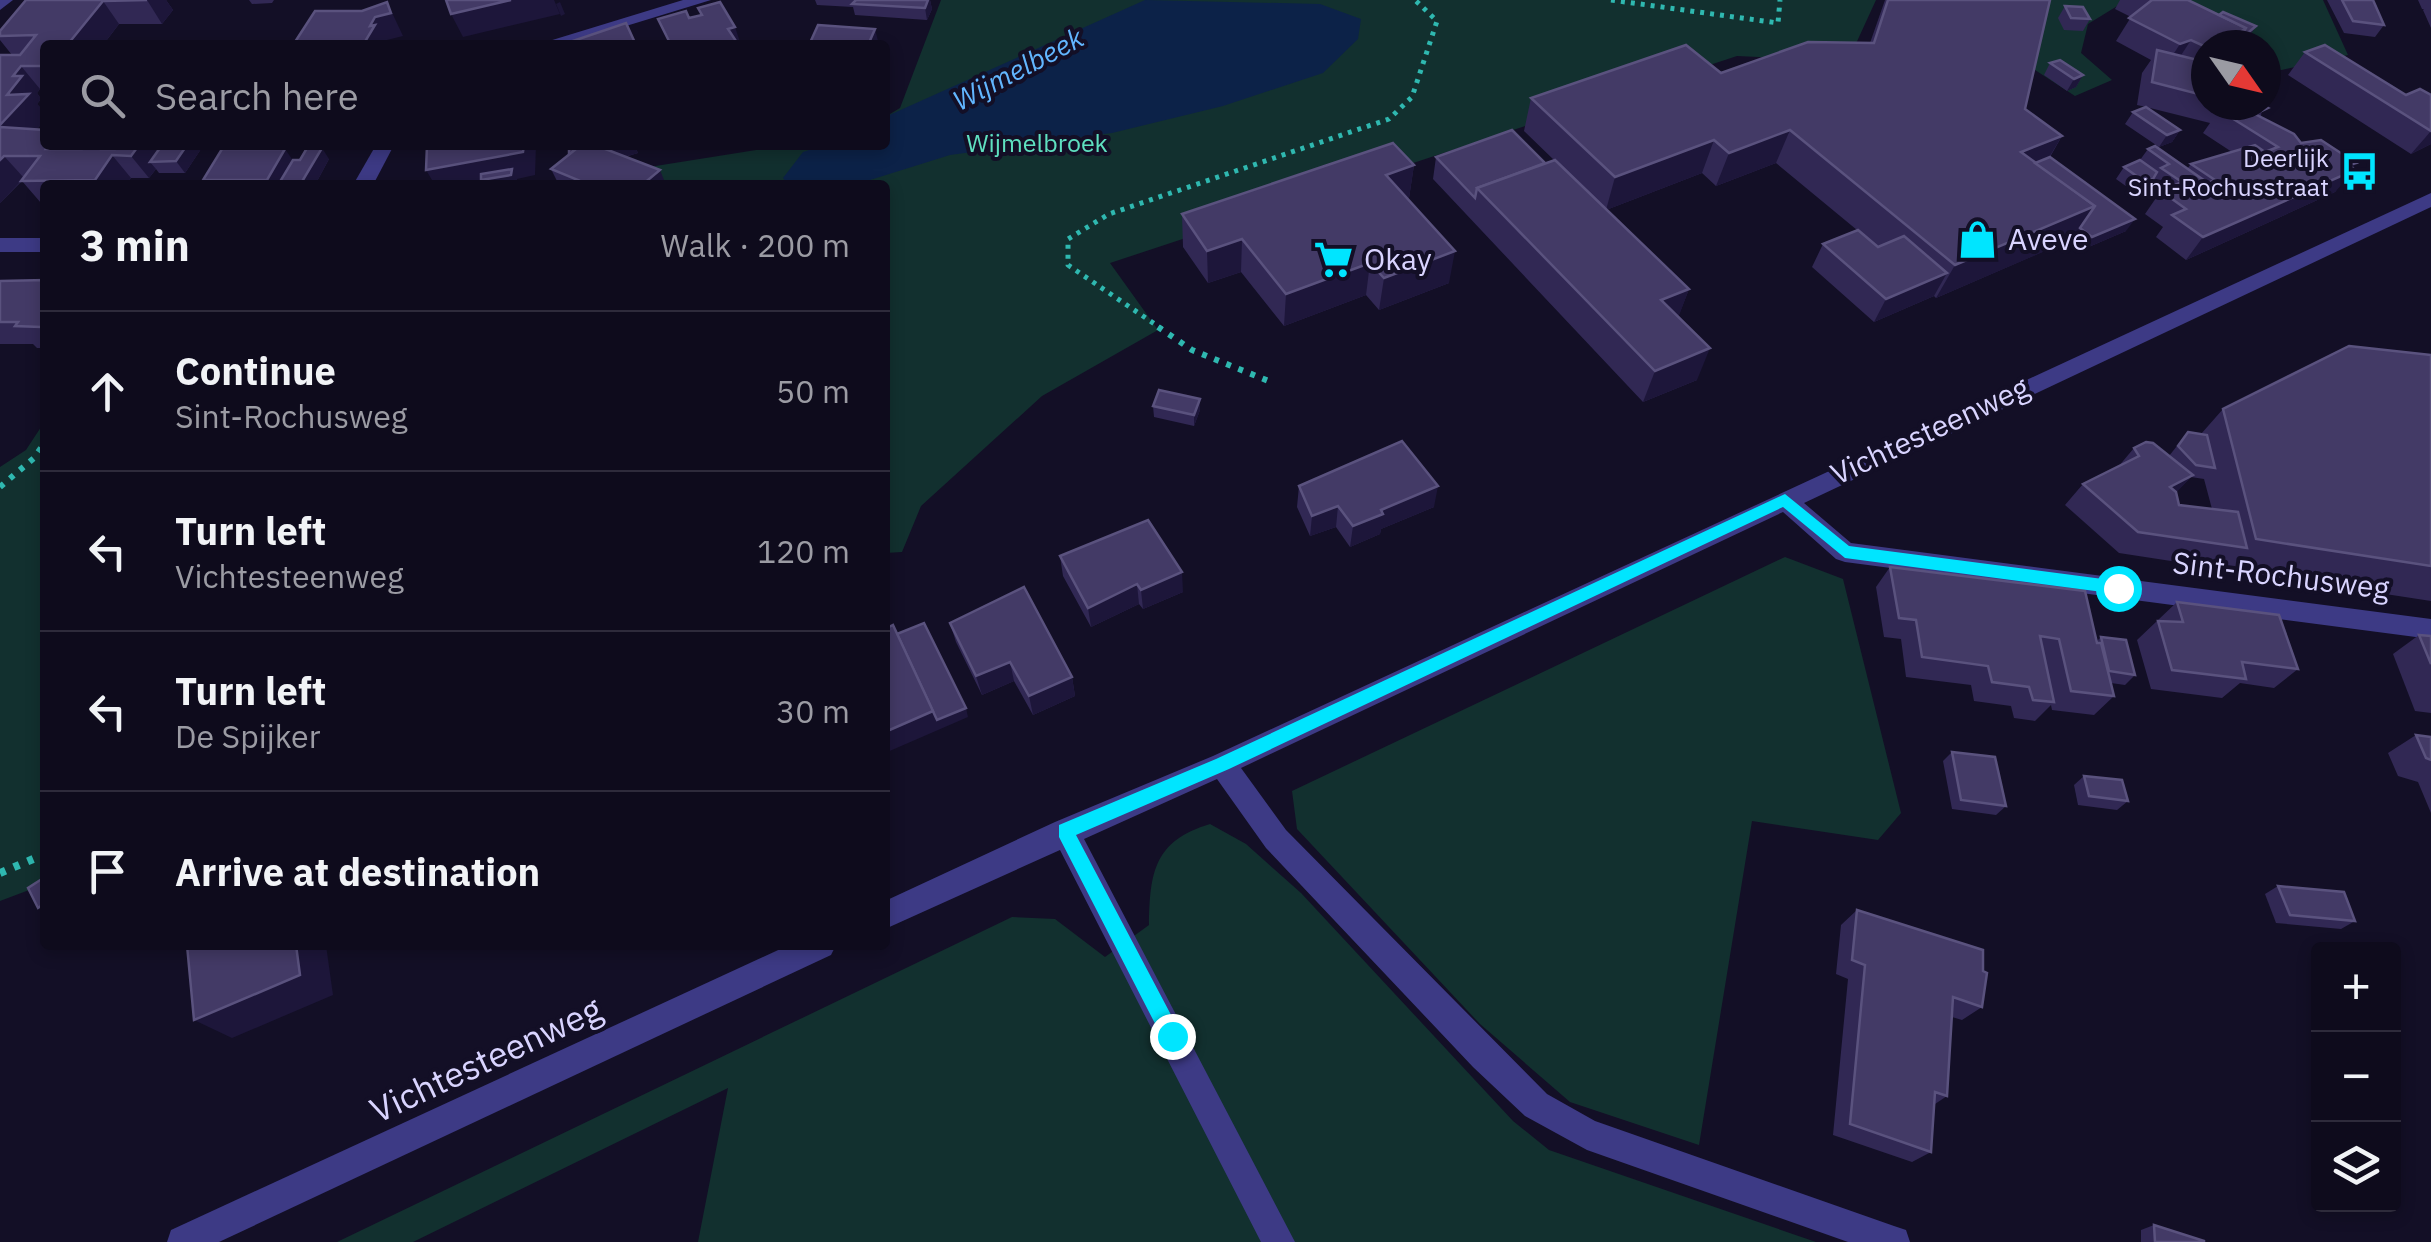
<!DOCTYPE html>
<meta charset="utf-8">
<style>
:root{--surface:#0e0b1c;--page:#171425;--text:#f1f3f6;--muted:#9b9ba3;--line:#2e2b3b}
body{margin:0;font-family:"IBM Plex Sans",sans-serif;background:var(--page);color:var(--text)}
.controls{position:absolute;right:30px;bottom:30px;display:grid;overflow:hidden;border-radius:10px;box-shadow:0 5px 15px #0003}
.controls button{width:90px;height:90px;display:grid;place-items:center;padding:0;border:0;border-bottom:2px solid var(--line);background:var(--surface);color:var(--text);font:50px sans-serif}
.compass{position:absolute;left:2191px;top:30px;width:90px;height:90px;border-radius:50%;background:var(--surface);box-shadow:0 5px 15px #0003;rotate:124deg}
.stop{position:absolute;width:30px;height:30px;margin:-22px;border:8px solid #00e5ff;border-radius:50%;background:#fff}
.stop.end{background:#00e5ff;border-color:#fff;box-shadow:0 2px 10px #0008}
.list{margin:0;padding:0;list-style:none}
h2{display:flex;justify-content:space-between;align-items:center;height:130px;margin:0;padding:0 40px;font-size:42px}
h2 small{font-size:32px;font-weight:400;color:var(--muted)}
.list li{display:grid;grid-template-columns:65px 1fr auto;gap:30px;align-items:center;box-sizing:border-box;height:160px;padding:0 40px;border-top:2px solid var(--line)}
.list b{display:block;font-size:38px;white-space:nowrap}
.list p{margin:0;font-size:32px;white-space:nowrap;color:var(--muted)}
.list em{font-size:32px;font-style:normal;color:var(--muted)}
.icon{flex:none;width:55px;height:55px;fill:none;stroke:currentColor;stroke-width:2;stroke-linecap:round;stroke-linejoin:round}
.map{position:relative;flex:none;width:2431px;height:1242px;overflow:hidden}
.search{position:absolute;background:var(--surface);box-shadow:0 5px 15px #0003;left:40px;top:40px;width:850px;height:110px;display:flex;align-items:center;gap:25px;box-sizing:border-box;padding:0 35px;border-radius:10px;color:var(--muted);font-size:38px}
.panel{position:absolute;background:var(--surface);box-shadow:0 5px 15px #0003;left:40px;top:180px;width:850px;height:770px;border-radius:10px}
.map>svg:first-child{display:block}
</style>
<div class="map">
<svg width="2431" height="1242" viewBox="0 0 2431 1242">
<rect width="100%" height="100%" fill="#130f26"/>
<!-- green -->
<g fill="#12302f">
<path d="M 941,0 L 1876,0 L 1848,61 L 1737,56 L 1110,263 L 1158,330 L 1042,396 L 921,506 L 902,552 L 885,553 L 885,185 L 536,185 L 787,145 L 885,145 L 885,117 L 900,108 Z"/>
<path d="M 2047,0 L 2127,0 L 2088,24 L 2081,53 L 2112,80 L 2075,96 L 2032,68 Z"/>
<path d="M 2130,0 L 2323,0 L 2348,55 L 2277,71 L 2266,66 L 2266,45 L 2223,45 Z"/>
<path d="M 45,421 L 45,884 L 0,901 L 0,467 L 26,450 Z"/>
<path d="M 1785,557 L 1843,579 L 1901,813 L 1878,840 L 1752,821 L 1699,1145 L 1570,1102 L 1480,1024 L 1297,829 L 1292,791 Z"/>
<path d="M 1210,824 L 1246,844 L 1301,893 L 1513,1121 L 1549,1150 L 1816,1242 L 698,1242 L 728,1088 L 413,1242 L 337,1242 L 1012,917 L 1055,919 L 1105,957 L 1149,925 C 1150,872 1154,841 1210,824 Z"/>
</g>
<!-- water -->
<path fill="#0c2248" d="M 1145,0 L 1320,4 L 1361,19 L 1358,39 L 1323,73 L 1223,106 L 1112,133 L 950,155 L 854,185 L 789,185 L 783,178 L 803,152 L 824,145 L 885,145 L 885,117 Z"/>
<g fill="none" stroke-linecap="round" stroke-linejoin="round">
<!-- path-far2 -->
<g stroke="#2fb8b0" stroke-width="5" stroke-dasharray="4 6" stroke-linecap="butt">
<path d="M 1611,0 L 1778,23 L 1780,0"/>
<path d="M 1162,329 L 1068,265 L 1068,239 L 1109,214 L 1389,119 L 1412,97 L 1437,21 L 1415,0"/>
</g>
<!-- path-far1 -->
<g stroke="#2fb8b0" stroke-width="6" stroke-dasharray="5 8" stroke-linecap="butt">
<path d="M 1158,327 L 1192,350 L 1271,382"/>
<path d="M 0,487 L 34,458 L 45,442"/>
</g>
<!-- path -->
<path stroke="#2fb8b0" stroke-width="8" stroke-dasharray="6 9" stroke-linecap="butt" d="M 0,873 L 45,854"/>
<!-- minor -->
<g fill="#3d3a85" fill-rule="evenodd">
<path d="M 0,0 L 13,0 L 0,10 Z"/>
<path d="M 683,0 L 711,0 L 564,45 L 536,45 Z"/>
<path d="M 376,145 L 394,145 L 373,185 L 353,185 Z"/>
<path d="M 2431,193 L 2431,207 L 1804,503 L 1851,543 L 2431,619 L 2431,639 L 1845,562 L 1836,559 L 1783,512 L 1241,768 L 1286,830 L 1547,1094 L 1595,1121 L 1894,1226 L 1906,1230 L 1910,1242 L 1848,1242 L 1587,1150 L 1525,1116 L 1473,1067 L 1266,848 L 1217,779 L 1084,839 L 1295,1242 L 1261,1242 L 1060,850 L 885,929 L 885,901 L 1055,822 L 1213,756 Z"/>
<rect x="0" y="238" width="45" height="14"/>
<path d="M 789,945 L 836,945 L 831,955 L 219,1242 L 167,1242 L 171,1230 Z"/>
</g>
</g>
<!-- wall -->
<g fill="#312854" fill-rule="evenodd">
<path d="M 26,0 L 166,0 L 173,10 L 162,24 L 119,24 L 103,45 L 45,45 L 45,89 L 40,89 L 37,93 L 41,99 L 37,104 L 45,113 L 45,120 L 37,129 L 82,148 L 201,149 L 185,173 L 159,173 L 156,169 L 149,178 L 131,178 L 126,185 L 45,185 L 45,203 L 41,203 L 22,181 L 0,203 L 12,55 L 0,40 L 0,31 Z"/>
<path d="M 249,0 L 274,0 L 272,3 L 252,4 Z"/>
<path d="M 815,0 L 930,0 L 932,9 L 927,20 L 855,15 L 853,7 L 817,5 Z"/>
<path d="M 1885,0 L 2050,0 L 2025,109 L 2062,136 L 2050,157 L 2126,231 L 2084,249 L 2072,239 L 1936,298 L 1934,296 L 1874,322 L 1812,267 L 1823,244 L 1857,230 L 1776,163 L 1716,186 L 1702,173 L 1606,210 L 1689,289 L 1678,317 L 1697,380 L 1643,402 L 1433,179 L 1436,157 L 1545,163 L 1554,160 L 1524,131 L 1531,98 L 1721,73 L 1870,43 Z"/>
<path d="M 2120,0 L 2188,0 L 2219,15 L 2256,26 L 2248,38 L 2240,45 L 2206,45 L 2206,105 L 2262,105 L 2261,117 L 2301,143 L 2356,163 L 2335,192 L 2186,260 L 2156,237 L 2163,227 L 2145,214 L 2156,198 L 2145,190 L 2137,194 L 2116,179 L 2124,167 L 2140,160 L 2148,149 L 2187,169 L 2191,164 L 2232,152 L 2203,133 L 2210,123 L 2146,107 L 2180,130 L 2172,142 L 2159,147 L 2125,124 L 2133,112 L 2146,107 L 2137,105 L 2142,73 L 2151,60 L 2116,41 L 2131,17 L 2115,9 Z"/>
<path d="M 2327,0 L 2373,0 L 2384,25 L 2375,37 L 2344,33 Z"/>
<path d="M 2418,0 L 2431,0 L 2431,28 L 2423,10 L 2424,9 L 2422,9 Z"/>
<path d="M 2065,6 L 2090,19 L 2083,31 L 2064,30 L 2058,18 Z"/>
<path d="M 2305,52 L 2406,95 L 2431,95 L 2431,144 L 2411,154 L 2288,75 Z"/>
<path d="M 2050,63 L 2083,75 L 2076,87 L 2067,91 L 2044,75 Z"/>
<path d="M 606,145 L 634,145 L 638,153 L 625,157 L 666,185 L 559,185 L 551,169 L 569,155 L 608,150 Z"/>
<path d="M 329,159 L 315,185 L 207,185 L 203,180 L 293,160 Z"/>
<path d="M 1414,165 L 1409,198 L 1408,198 L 1449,283 L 1379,310 L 1366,295 L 1284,326 L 1241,272 L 1208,283 L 1183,247 L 1182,214 Z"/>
<path d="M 45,280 L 45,348 L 37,348 L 33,344 L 0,344 L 0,281 Z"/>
<path d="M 2431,355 L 2431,601 L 2119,553 L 2065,505 L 2083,484 L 2118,467 L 2134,448 L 2169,456 L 2188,432 L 2201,434 L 2223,409 ZM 2191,477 L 2204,479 L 2212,509 L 2179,505 L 2176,492 Z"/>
<path d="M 1200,399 L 1200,410 L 1194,426 L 1154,417 L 1153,406 Z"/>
<path d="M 1299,486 L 1434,507 L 1381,529 L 1380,534 L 1350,547 L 1336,527 L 1310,536 L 1297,507 Z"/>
<path d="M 1060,556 L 1183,592 L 1143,609 L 1139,604 L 1091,627 L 1063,576 Z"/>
<path d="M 1890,567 L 2097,641 L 2101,637 L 2135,675 L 2125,685 L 2111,683 L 2114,696 L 2094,715 L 2052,710 L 2051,705 L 2035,721 L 2014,718 L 2011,706 L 1974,701 L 1971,685 L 1906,677 L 1901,639 L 1884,637 L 1876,587 Z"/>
<path d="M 2177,602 L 2298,669 L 2274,688 L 2240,683 L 2222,698 L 2151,689 L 2137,640 Z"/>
<path d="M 950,623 L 1072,677 L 1075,696 L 1033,715 L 1014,681 L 982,695 L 956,642 Z"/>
<path d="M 2419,635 L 2431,636 L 2431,713 L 2415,711 L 2393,654 Z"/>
<path d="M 2416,735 L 2431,737 L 2431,813 L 2418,782 L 2398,776 L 2388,753 Z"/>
<path d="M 1952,752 L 2006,806 L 1996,815 L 1952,809 L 1943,761 Z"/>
<path d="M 2084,776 L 2128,801 L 2117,810 L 2078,805 L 2074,785 Z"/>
<path d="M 2278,886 L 2355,921 L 2341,929 L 2276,923 L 2265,894 Z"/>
<path d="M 1857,910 L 1982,1007 L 1962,1020 L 1952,1017 L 1947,1096 L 1935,1104 L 1931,1152 L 1912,1162 L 1833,1135 L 1848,979 L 1836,974 L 1841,925 Z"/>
<path d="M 2154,1225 L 2204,1242 L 2141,1242 L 2141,1230 Z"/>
</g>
<!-- shaded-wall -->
<g fill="#1d163a">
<path d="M 147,0 L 166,0 L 173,10 L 162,24 Z"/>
<path d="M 511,0 L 554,0 L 560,14 L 463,37 L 451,14 Z"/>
<path d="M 928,0 L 930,0 L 932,9 L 927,20 L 925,8 Z"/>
<path d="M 103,1 L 119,24 L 103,45 L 68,44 Z"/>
<path d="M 387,2 L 403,36 L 387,40 L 386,45 L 363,45 L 375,17 Z"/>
<path d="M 560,2 L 565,14 L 561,16 L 556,4 Z"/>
<path d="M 2256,26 L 2248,38 L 2238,45 L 2243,37 Z"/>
<path d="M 735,27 L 741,45 L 723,45 L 728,29 Z"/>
<path d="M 2246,28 L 2234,45 L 2222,45 Z"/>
<path d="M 875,29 L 879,45 L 868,45 Z"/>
<path d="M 2191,40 L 2176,63 L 2165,67 L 2180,44 Z"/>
<path d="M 21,66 L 40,89 L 37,93 L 41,99 L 37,104 L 45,113 L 45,120 L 18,150 L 0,130 L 0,125 L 13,76 Z"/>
<path d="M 2083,75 L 2076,87 L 2067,91 L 2074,79 Z"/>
<path d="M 1790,130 L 1776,163 L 1716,186 L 1729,153 Z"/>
<path d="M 2180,130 L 2172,142 L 2159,147 L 2167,135 Z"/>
<path d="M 2431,131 L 2431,144 L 2411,154 Z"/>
<path d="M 2062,136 L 2042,169 L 2021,152 Z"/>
<path d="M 1714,140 L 1702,173 L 1606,210 L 1615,177 Z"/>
<path d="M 49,145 L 79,145 L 83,149 L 46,149 Z"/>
<path d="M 105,145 L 172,145 L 150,162 L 156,169 L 149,178 L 131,156 L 112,155 L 131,178 L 126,185 L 99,185 L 95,180 L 102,149 Z"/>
<path d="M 187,145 L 199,145 L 201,149 L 185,173 L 176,161 Z"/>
<path d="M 524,145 L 536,145 L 535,175 L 517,179 L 518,185 L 435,185 L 426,170 Z"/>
<path d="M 620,145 L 634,145 L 638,153 L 613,160 L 607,149 Z"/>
<path d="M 322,148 L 329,159 L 315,185 L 300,185 Z"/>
<path d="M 285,149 L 301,172 L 293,185 L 270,185 L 267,180 Z"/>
<path d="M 4,156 L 24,178 L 0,203 L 0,160 Z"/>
<path d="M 2356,163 L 2348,173 L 2355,170 L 2335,192 L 2186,260 L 2203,237 Z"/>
<path d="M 1414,165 L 1409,198 L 1382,207 L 1386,175 Z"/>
<path d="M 660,170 L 666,185 L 642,185 Z"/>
<path d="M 2153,179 L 2145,190 L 2137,194 L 2145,182 Z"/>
<path d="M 2095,206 L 2073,239 L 1936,298 L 1955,265 Z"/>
<path d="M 2135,219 L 2126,231 L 2084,249 L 2092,237 Z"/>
<path d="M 1242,239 L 1241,272 L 1208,283 L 1207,251 Z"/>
<path d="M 1455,251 L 1449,283 L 1379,310 L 1384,278 Z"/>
<path d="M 1370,263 L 1366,295 L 1284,326 L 1286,294 Z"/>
<path d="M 1947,273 L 1934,296 L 1874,322 L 1886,299 Z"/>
<path d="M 1689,289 L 1677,321 L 1661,300 Z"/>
<path d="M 1710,348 L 1697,380 L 1643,402 L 1655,371 Z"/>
<path d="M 1200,399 L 1200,410 L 1194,426 L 1194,415 Z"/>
<path d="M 2193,475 L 2173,496 L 2170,487 Z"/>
<path d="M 1438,486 L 1434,507 L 1381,529 L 1380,534 L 1350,547 L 1353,526 L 1381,510 Z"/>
<path d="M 1338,506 L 1336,527 L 1310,536 L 1312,516 Z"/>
<path d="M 1182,572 L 1183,592 L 1143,609 L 1141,590 Z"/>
<path d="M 1137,584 L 1139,604 L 1091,627 L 1088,608 Z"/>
<path d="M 1010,662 L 1014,681 L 982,695 L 976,676 Z"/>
<path d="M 1072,677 L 1075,696 L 1033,715 L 1029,696 Z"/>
<path d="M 966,708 L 968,717 L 885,753 L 885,732 L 933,711 Z"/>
<path d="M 296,945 L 326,945 L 333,995 L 232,1038 L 194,1020 Z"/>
</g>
<!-- building -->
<g fill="#433a66" stroke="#5a527e" stroke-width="2.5">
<path d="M 26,0 L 147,0 L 103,1 L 68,44 L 97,45 L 45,45 L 45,66 L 21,66 L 13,76 L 22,76 L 7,95 L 29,94 L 0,125 L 0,55 L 20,55 L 36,35 L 0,36 L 0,31 Z"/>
<path d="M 446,0 L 511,0 L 451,14 Z"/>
<path d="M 856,0 L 928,0 L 925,8 L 852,4 Z"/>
<path d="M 1888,0 L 2050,0 L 2025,109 L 2062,136 L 2021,152 L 2095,206 L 1955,265 L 1790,130 L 1729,153 L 1714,140 L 1615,177 L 1531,98 L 1686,45 L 1721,73 L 1808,42 L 1874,43 Z"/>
<path d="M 2152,0 L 2188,0 L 2246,28 L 2222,45 L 2206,45 L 2206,47 L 2191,40 L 2180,44 L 2129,18 Z"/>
<path d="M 2342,0 L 2373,0 L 2384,25 L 2353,21 Z"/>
<path d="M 387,2 L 391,13 L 375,17 L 370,26 L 375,25 L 363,45 L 293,45 L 315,11 L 362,11 Z"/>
<path d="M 720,2 L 735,27 L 728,29 L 736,41 L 723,45 L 671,45 L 658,19 L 686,11 L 689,18 L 702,15 L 698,8 Z"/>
<path d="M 2065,6 L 2083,7 L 2090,19 L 2071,18 Z"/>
<path d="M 2223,12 L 2256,26 L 2243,37 L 2241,36 L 2246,28 L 2219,15 Z"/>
<path d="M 626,23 L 636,45 L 564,44 Z"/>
<path d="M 818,25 L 875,29 L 868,45 L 809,45 Z"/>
<path d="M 2325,45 L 2406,95 L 2420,89 L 2431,95 L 2431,131 L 2305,52 Z"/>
<path d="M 2157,50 L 2206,62 L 2206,96 L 2152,82 Z"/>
<path d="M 2060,60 L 2083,75 L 2074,79 L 2050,63 Z"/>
<path d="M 2230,105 L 2262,105 L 2268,108 L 2255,114 L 2294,134 L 2301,143 L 2321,140 L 2356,163 L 2349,165 L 2355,170 L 2203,237 L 2172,215 L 2186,209 L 2161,191 L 2182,182 L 2161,168 L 2169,164 L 2148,149 L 2155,146 L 2208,183 L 2215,180 L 2191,164 L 2255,145 L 2265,152 L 2278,147 L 2219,110 Z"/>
<path d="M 2146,107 L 2180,130 L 2167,135 L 2133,112 Z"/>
<path d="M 0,127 L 45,130 L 45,145 L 49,145 L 46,149 L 82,149 L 85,145 L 105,145 L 102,149 L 115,149 L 118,145 L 139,145 L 131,156 L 112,155 L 95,180 L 21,181 L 40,156 L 4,156 L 0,160 Z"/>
<path d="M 1512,130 L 1545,163 L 1477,188 L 1475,198 L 1436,157 Z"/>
<path d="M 1393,143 L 1414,165 L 1386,175 L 1455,251 L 1384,278 L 1370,263 L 1286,294 L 1242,239 L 1207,251 L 1182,214 Z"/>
<path d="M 162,145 L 187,145 L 176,161 L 150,162 Z"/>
<path d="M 427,145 L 524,145 L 523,152 L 426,170 Z"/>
<path d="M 569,145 L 581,145 L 569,155 Z"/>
<path d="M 581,145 L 595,145 L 660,170 L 642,185 L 571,185 L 578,180 L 551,169 Z"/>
<path d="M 307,148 L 322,148 L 300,185 L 278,185 L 293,160 L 300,160 Z"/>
<path d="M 222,149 L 285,149 L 267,180 L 203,180 Z"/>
<path d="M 2050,157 L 2135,219 L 2092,237 L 2080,228 L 2095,206 L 2035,163 Z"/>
<path d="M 1555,160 L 1689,289 L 1661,300 L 1710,348 L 1655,371 L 1477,188 Z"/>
<path d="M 2140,160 L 2157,172 L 2153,179 L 2145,182 L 2124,167 Z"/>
<path d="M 512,169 L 511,175 L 481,180 L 481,174 Z"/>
<path d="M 1858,230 L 1878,247 L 1904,236 L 1947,273 L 1886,299 L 1823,244 Z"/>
<path d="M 45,280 L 45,321 L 41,327 L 15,326 L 18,322 L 0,322 L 0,281 Z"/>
<path d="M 2349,346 L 2431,355 L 2431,566 L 2256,539 L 2223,409 Z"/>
<path d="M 1159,390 L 1200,399 L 1194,415 L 1153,406 Z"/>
<path d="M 2188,432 L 2207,435 L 2215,468 L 2196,465 L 2178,446 Z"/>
<path d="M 1402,441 L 1438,486 L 1381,510 L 1383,514 L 1353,526 L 1338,506 L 1312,516 L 1299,486 Z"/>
<path d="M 2146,442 L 2153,443 L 2193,475 L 2170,487 L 2176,492 L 2179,505 L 2238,512 L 2247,548 L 2138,532 L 2083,484 L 2139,456 L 2134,448 Z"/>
<path d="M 1148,520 L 1182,572 L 1141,590 L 1137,584 L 1088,608 L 1060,556 Z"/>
<path d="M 1890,567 L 2085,591 L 2097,643 L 2101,643 L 2114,696 L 2071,691 L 2059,639 L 2040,636 L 2054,702 L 2033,700 L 2029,687 L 1992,682 L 1988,666 L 1922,657 L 1916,620 L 1899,618 Z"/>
<path d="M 1024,587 L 1072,677 L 1029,696 L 1010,662 L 976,676 L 950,623 Z"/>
<path d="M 2177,602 L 2279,615 L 2298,669 L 2242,662 L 2246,679 L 2172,670 L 2158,621 L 2183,622 Z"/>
<path d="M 924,623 L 966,708 L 937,720 L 897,634 Z"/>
<path d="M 893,625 L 933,711 L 885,732 L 885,629 Z"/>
<path d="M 2419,635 L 2431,636 L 2431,664 Z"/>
<path d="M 2101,637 L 2126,640 L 2135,675 L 2109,671 Z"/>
<path d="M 2416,735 L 2431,737 L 2431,760 L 2426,758 Z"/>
<path d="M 1952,752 L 1995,757 L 2006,806 L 1961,800 Z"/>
<path d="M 2084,776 L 2122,780 L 2128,801 L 2089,796 Z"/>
<path d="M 45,877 L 45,903 L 38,908 L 28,888 Z"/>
<path d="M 2278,886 L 2344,892 L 2355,921 L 2290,915 Z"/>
<path d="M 1857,910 L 1983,950 L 1983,971 L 1987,973 L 1982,1007 L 1953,997 L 1947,1096 L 1935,1092 L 1931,1152 L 1850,1124 L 1865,965 L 1852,960 Z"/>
<path d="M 187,945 L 296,945 L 300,975 L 194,1020 Z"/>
<path d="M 2154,1225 L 2204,1241 L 2204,1242 L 2155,1242 Z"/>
</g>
<!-- route -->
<path fill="#00e5ff" d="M 1785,494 L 1849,546 L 2118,581 L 2126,588 L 2118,594 L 1845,558 L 1783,507 L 1229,769 L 1076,835 L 1179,1030 L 1179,1043 L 1165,1043 L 1059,837 L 1059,825 L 1216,759 Z"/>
<!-- icons -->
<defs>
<symbol id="bus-bare" viewBox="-9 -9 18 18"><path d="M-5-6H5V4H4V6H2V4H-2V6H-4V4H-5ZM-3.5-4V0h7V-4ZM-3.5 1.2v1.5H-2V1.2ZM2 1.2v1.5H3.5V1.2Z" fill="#00e5ff" stroke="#130f26" stroke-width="2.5" paint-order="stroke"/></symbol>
<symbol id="shop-bare" viewBox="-9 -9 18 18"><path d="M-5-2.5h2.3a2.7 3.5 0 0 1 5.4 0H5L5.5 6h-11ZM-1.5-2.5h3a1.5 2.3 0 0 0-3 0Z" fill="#00e5ff" stroke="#130f26" stroke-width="2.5" paint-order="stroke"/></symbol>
<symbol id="supermarket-bare" viewBox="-9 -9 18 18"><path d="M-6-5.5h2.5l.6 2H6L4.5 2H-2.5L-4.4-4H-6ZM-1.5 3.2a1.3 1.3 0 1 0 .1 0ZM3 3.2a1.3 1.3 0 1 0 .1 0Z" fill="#00e5ff" stroke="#130f26" stroke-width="2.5" paint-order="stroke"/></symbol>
</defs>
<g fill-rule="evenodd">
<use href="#bus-bare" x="2332" y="144" width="55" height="55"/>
<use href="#shop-bare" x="1950" y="212" width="55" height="55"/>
<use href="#supermarket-bare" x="1306" y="232" width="55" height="55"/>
</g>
<g text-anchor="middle" stroke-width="8" stroke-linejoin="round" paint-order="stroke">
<!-- far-park labels -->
<g font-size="25" fill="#5fe0c0" stroke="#130f26">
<text x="1037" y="152">Wijmelbroek</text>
</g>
<!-- far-poi labels -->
<g font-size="25" fill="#d9d4ff" stroke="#130f26" text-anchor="end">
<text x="2329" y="167">Deerlijk<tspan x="2329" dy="29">Sint-Rochusstraat</tspan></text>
</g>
<!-- far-water labels -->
<g font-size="28" font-style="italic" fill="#62b6ff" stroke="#130f26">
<text transform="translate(1018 69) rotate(-28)" y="10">Wijmelbeek</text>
</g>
<!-- poi labels -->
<g font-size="30" fill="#d9d4ff" stroke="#130f26" text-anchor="start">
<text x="2008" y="250">Aveve</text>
<text x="1364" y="270">Okay</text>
</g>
<!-- street labels -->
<g font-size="30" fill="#d9d4ff" stroke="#130f26">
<text transform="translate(1930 431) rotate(-25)" y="10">Vichtesteenweg</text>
<text transform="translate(2281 576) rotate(7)" y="10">Sint-Rochusweg</text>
</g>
<!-- near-street labels -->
<g font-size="35" fill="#d9d4ff" stroke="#130f26">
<text transform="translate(486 1060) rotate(-25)" y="12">Vichtesteenweg</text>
</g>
</g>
</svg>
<div class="controls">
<button>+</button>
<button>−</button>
<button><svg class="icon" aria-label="layers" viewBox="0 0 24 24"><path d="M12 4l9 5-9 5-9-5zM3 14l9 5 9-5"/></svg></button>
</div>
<svg class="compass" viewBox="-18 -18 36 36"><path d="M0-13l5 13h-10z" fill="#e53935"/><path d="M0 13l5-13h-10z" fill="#9b9ba3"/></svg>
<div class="stop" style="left:2118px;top:588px"></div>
<div class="stop end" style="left:1172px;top:1036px"></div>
<div class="search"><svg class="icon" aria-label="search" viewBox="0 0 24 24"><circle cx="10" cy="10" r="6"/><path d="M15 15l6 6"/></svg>Search here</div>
<section class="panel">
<h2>3 min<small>Walk · 200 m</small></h2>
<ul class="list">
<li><svg class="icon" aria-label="ahead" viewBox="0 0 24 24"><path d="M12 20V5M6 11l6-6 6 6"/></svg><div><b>Continue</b><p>Sint-Rochusweg</p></div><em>50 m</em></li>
<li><svg class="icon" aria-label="left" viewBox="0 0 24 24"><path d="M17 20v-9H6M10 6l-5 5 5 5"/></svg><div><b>Turn left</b><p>Vichtesteenweg</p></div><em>120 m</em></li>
<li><svg class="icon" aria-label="left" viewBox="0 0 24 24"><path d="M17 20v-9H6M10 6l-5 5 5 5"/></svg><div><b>Turn left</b><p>De Spijker</p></div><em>30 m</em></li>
<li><svg class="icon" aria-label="arrive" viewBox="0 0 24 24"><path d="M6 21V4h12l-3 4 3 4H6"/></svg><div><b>Arrive at destination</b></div></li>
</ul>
</section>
</div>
